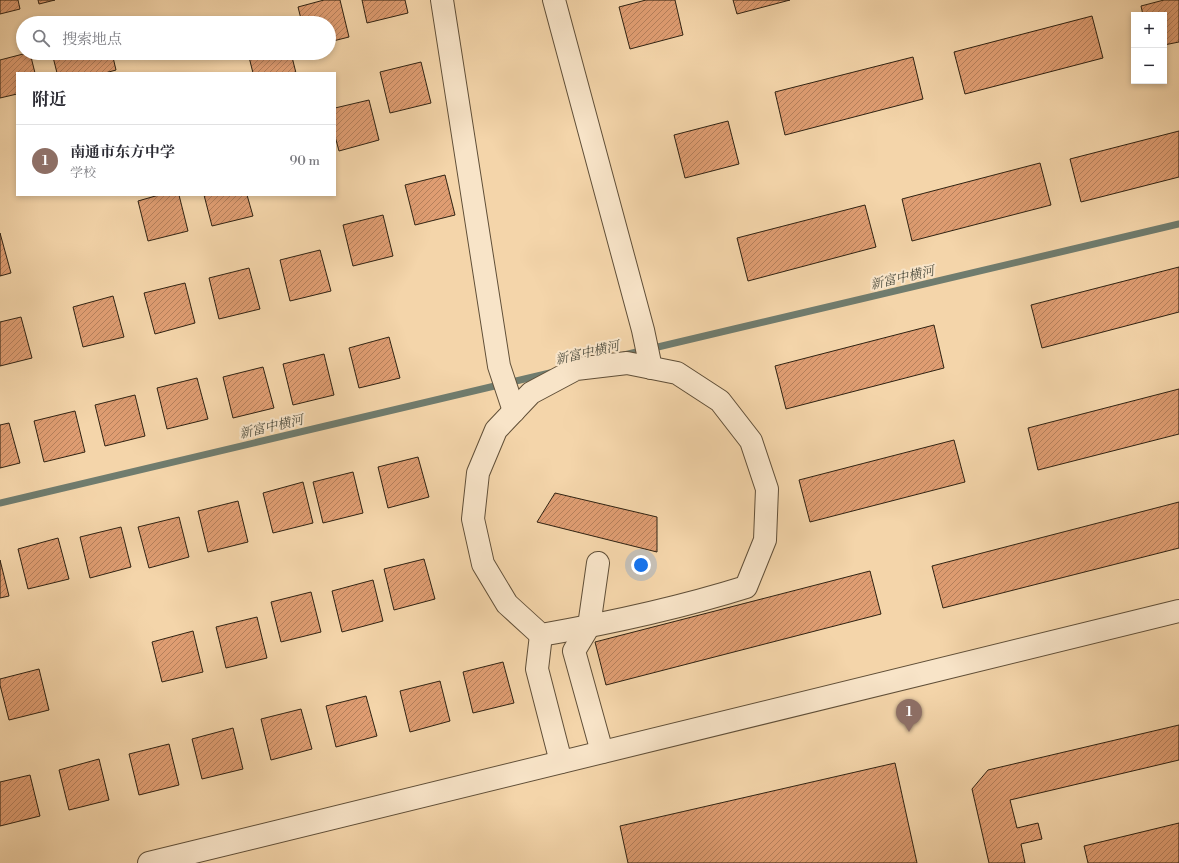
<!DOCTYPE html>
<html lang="zh">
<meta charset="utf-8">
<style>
:root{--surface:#fff;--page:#f2f2f3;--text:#2b2b33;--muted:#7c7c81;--line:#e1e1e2;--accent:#db2777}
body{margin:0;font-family:"Libre Bodoni","Noto Serif SC",serif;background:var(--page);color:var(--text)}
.controls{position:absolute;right:12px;top:12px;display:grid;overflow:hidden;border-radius:0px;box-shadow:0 2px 6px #0003}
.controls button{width:36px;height:36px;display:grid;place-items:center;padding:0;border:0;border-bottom:1px solid var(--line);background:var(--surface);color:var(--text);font:20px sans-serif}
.you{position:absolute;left:641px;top:565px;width:14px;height:14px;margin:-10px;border:3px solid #fff;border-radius:50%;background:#1a73e8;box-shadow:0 0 0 6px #1a73e833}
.badge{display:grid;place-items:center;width:26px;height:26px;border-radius:50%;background:var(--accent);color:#fff;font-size:13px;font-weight:700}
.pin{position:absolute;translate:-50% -33px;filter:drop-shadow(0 1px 2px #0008)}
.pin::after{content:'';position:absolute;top:21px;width:14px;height:12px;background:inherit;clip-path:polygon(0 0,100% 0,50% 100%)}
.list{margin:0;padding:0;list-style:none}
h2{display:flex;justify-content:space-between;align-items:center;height:52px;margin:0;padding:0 16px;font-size:17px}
h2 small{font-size:13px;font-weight:400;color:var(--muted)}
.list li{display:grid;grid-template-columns:26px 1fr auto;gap:12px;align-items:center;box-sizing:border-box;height:72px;padding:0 16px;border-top:1px solid var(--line)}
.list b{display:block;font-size:15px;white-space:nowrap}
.list p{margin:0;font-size:13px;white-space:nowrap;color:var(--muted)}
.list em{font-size:13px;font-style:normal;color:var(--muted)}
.icon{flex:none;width:22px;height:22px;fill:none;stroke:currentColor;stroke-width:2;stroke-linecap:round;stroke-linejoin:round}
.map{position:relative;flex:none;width:1179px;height:863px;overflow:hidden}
.search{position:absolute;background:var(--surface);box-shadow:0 2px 6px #0003;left:16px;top:16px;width:320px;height:44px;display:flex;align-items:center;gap:10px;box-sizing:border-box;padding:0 14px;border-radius:22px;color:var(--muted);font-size:15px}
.panel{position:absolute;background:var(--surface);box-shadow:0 2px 6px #0003;left:16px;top:72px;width:320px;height:124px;border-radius:0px}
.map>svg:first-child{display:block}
</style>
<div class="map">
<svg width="1179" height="863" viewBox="0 0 1179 863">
<defs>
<pattern id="building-hatch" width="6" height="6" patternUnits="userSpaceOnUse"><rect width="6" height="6" fill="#df9d72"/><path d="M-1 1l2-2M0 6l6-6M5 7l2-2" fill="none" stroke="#b5805c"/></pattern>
</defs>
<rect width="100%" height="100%" fill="#f4d5aa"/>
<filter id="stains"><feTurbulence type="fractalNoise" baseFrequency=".005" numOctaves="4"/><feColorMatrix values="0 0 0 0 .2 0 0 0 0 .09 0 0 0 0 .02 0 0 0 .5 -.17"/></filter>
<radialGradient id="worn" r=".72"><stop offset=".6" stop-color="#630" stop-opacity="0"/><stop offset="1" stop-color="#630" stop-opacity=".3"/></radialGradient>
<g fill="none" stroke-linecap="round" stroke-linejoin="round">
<!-- stream -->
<g stroke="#707c6e" stroke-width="7">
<path d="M 624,355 L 1179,224"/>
<path d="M 0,503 L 550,373"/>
</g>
</g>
<!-- building -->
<g fill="url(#building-hatch)" stroke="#2f2212">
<path d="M 0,0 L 18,0 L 20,9 L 0,14 Z"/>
<path d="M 38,0 L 55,0 L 39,4 Z"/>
<path d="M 324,0 L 340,0 L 349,37 L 329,42 L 329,23 L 302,23 L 298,7 Z"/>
<path d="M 362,0 L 405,0 L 408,13 L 367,23 Z"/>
<path d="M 646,0 L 675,0 L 683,35 L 630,49 L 619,7 Z"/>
<path d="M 733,0 L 790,0 L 737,14 Z"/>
<path d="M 1164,0 L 1179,0 L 1179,42 L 1164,45 L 1164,15 L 1143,15 L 1141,6 Z"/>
<path d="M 1092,16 L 1103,58 L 965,94 L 954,52 Z"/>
<path d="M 27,53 L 30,53 L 35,73 L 17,73 L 17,94 L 0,98 L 0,60 Z"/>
<path d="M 52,53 L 112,53 L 116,70 L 105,73 L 57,73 Z"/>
<path d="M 248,53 L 291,53 L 296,73 L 253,73 Z"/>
<path d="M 913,57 L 923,99 L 785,135 L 775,92 Z"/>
<path d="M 421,62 L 431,103 L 390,113 L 380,72 Z"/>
<path d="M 369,100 L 379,140 L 339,151 L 335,136 L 335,108 Z"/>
<path d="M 728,121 L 739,164 L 685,178 L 674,135 Z"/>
<path d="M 1179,131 L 1179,177 L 1081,202 L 1070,159 Z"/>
<path d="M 1040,163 L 1051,205 L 912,241 L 902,199 Z"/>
<path d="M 445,175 L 455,215 L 415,225 L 405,185 Z"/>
<path d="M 159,195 L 179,195 L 188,231 L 148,241 L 138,201 Z"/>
<path d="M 204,195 L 247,195 L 253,216 L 212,226 Z"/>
<path d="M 865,205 L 876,247 L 748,281 L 737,238 Z"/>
<path d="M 383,215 L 393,256 L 353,266 L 343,225 Z"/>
<path d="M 0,233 L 11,273 L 0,276 Z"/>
<path d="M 320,250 L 331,291 L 290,301 L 280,260 Z"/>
<path d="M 1179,267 L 1179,312 L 1042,348 L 1031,305 Z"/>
<path d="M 249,268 L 260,309 L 219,319 L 209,278 Z"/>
<path d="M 185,283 L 195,323 L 155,334 L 144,293 Z"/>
<path d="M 113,296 L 124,337 L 83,347 L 73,307 Z"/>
<path d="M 21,317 L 32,358 L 0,366 L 0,322 Z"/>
<path d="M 934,325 L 944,368 L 786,409 L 775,366 Z"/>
<path d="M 389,337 L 400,378 L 359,388 L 349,348 Z"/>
<path d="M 324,354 L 334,395 L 293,405 L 283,364 Z"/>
<path d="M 263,367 L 274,408 L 233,418 L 223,377 Z"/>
<path d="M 197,378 L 208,419 L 167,429 L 157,388 Z"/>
<path d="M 1179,389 L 1179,434 L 1038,470 L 1028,428 Z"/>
<path d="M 135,395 L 145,436 L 105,446 L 95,405 Z"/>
<path d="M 75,411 L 85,452 L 44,462 L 34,421 Z"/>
<path d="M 9,423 L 20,463 L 0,468 L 0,425 Z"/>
<path d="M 954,440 L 965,482 L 810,522 L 799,480 Z"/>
<path d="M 418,457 L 429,497 L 388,508 L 378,467 Z"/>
<path d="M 353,472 L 363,513 L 323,523 L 313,482 Z"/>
<path d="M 303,482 L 313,523 L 273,533 L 263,493 Z"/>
<path d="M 555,493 L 657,517 L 657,552 L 537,522 Z"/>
<path d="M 238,501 L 248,542 L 208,552 L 198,511 Z"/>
<path d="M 1179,502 L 1179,548 L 943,608 L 932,566 Z"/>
<path d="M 179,517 L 189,557 L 149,568 L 138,527 Z"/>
<path d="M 121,527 L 131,567 L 90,578 L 80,537 Z"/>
<path d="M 58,538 L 69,579 L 28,589 L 18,549 Z"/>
<path d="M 424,559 L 435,599 L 394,610 L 384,569 Z"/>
<path d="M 0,560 L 9,596 L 0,598 Z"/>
<path d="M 870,571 L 881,614 L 606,685 L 595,642 Z"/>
<path d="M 373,580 L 383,621 L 342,632 L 332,591 Z"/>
<path d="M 311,592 L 321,632 L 281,642 L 271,602 Z"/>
<path d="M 257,617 L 267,658 L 226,668 L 216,627 Z"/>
<path d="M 193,631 L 203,672 L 162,682 L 152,642 Z"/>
<path d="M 503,662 L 514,703 L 473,713 L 463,672 Z"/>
<path d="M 39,669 L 49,710 L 9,720 L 0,685 L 0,679 Z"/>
<path d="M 440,681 L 450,721 L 410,732 L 400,691 Z"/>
<path d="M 366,696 L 377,736 L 336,747 L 326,706 Z"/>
<path d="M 301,709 L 312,749 L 271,760 L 261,719 Z"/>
<path d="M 1179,725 L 1179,760 L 1010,800 L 1017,828 L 1038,823 L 1042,839 L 1021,844 L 1025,863 L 989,863 L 972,789 L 988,770 Z"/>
<path d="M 233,728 L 243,769 L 202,779 L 192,739 Z"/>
<path d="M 169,744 L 179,785 L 139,795 L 129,754 Z"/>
<path d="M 99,759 L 109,800 L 69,810 L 59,770 Z"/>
<path d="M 895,763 L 917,863 L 628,863 L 620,826 Z"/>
<path d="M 30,775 L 40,816 L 0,826 L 0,782 Z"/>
<path d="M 1179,823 L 1179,863 L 1088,863 L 1084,846 Z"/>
</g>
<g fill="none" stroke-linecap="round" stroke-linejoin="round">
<defs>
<g id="minor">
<path d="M 442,0 L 499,366 L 514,411"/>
<path d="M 554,0 L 643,330 L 651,368"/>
<path d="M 627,363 L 677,373 L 720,401 L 751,441 L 767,489 L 765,540 L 746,587 C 679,608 610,623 541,635 L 507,604 L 483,564 L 473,519 L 478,473 L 496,430 L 531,393 L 576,369 Z"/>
<path d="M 598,563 L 589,626 L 574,651 L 602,752"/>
<path d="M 541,635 L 537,669 L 561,762"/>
<path d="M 149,863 L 1179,611"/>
</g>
</defs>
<!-- minor casing -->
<use href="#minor" stroke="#604f38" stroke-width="24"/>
<!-- minor -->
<use href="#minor" stroke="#f8e4c8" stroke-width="22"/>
</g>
<g text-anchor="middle" stroke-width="4" stroke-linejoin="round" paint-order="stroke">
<!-- water labels -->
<g font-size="13" font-style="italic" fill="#504f40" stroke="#f8e4c8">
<text transform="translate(902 277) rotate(-13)" y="5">新富中横河</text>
<text transform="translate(587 352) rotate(-13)" y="5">新富中横河</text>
<text transform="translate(271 426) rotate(-13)" y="5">新富中横河</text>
</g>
</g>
<rect width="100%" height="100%" filter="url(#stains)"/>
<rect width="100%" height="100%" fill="url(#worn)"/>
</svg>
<div class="controls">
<button>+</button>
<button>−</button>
</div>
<div class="you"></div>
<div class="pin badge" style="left:909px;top:732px;background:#8d6e63">1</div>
<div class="search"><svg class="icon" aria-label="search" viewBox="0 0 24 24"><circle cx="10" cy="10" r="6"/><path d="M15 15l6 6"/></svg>搜索地点</div>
<section class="panel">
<h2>附近<small></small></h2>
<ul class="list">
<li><span class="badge" style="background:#8d6e63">1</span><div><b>南通市东方中学</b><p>学校</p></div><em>90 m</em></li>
</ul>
</section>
</div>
